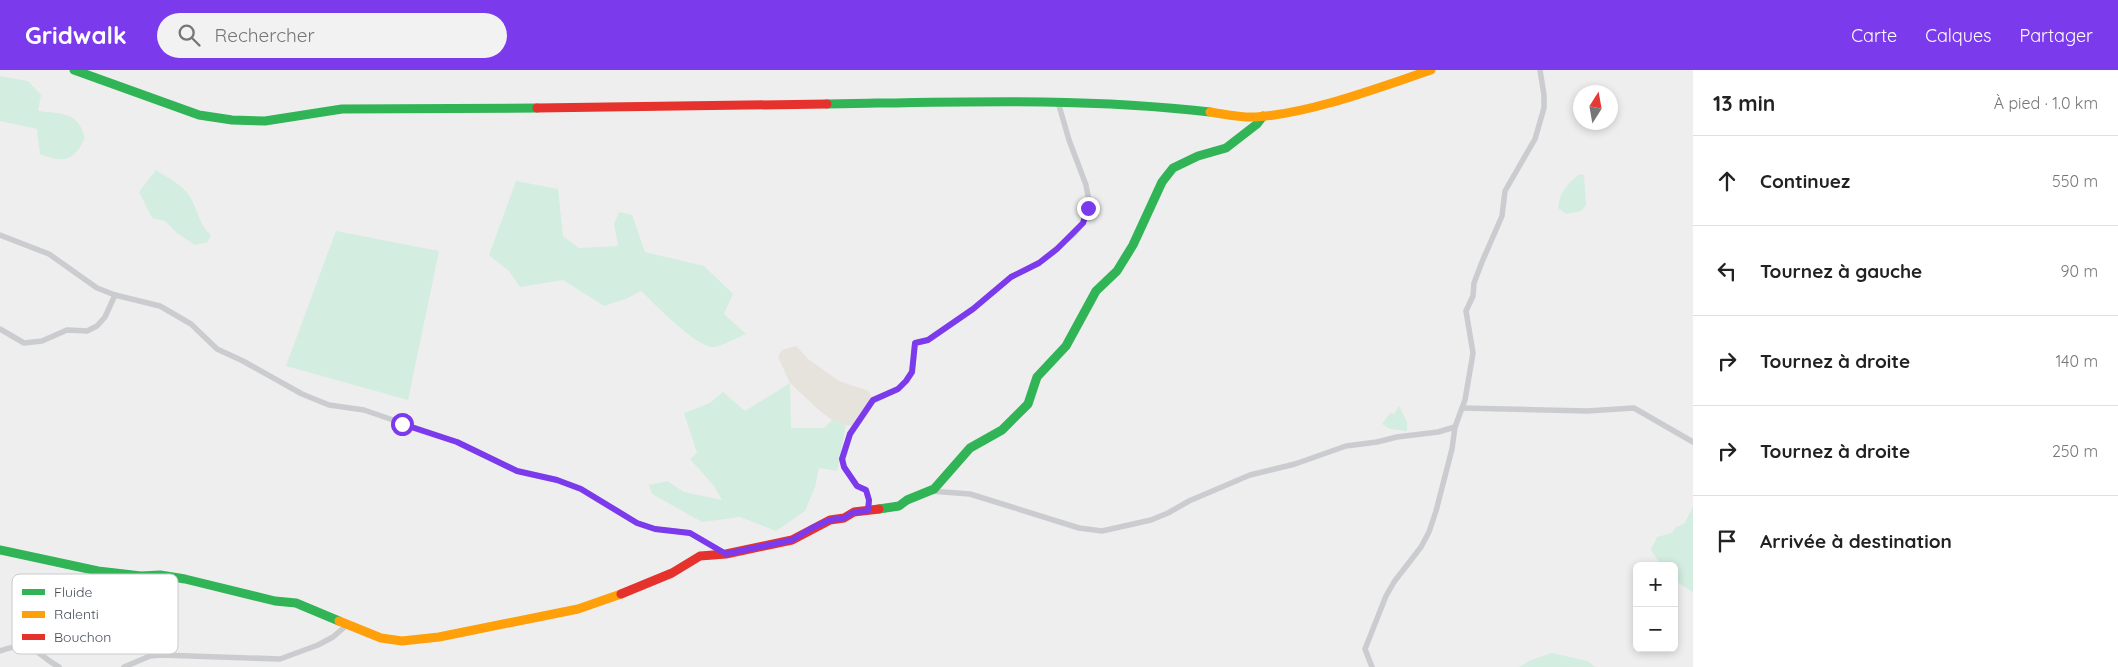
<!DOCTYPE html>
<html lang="fr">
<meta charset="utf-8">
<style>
:root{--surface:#fff;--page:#f2f2f2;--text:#222;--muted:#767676;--line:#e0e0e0;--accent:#7c3aed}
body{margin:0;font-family:Quicksand,sans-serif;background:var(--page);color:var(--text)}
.controls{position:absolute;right:15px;bottom:15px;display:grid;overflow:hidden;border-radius:8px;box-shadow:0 2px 8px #0003}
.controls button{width:45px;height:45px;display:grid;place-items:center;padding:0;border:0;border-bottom:1px solid var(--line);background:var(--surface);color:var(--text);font:25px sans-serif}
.compass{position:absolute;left:1573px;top:15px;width:45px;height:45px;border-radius:50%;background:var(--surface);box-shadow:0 2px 8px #0003;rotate:11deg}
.stop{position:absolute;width:15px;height:15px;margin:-11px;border:4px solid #7c3aed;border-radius:50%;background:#fff}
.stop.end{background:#7c3aed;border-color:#fff;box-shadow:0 1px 5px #0008}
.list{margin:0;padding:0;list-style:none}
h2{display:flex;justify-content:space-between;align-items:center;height:65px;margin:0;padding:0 20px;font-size:21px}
h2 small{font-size:16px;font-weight:400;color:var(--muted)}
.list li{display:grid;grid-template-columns:32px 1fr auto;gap:15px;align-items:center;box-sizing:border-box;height:90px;padding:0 20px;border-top:1px solid var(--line)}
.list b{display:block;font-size:19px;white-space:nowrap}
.list em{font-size:16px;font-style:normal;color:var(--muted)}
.icon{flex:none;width:28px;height:28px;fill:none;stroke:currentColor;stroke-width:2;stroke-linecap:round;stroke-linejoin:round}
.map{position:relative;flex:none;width:1693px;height:597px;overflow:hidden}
header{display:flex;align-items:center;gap:30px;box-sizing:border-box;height:70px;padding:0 25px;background:var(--accent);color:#fff}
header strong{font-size:24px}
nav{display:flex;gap:28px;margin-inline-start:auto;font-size:18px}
.search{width:350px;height:45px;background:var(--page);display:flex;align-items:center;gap:12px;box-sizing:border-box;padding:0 18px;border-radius:28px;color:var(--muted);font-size:19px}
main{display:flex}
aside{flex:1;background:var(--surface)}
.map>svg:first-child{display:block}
</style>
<header>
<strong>Gridwalk</strong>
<div class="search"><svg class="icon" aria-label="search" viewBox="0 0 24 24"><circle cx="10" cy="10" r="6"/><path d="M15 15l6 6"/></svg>Rechercher</div>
<nav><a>Carte</a><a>Calques</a><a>Partager</a></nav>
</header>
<main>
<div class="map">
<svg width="1693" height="597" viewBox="0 0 1693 597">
<rect width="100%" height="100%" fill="#efeeee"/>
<!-- green -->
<g fill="#d3ede0">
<path d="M 0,6 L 28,11 L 41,25 L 38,41 C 62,44 78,41 85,68 C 73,92 64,93 40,84 L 37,59 L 0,51 Z"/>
<path d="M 156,100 C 166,107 181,114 188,124 C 198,137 198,155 211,165 L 208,172 L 195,175 L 177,163 L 165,151 L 152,148 L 139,122 Z"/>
<path d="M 1580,104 L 1584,105 L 1586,135 L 1581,141 L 1566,144 L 1558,138 C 1560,122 1567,114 1580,104 Z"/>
<path d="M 516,111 L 558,119 L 563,166 L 579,178 L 618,176 L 614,154 L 619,142 L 632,145 L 645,182 L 704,196 L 733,224 L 724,244 L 746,264 C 738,267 722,276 714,277 C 696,278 654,233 641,221 L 628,228 L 604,236 L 563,210 L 520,217 L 509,201 L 489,185 Z"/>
<path d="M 336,161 L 439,181 L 408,330 L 286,296 Z"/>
<path d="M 790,313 L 791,358 L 824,358 L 832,350 L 846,355 L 837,401 L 819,398 L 815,417 L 805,441 L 776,461 L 740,447 L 702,452 L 652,424 L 649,415 L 667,411 L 684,422 L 722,430 L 714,416 L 690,389 L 697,383 L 684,343 L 710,333 L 723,322 L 745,341 Z"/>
<path d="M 1399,336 L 1407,352 L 1407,361 L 1390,359 L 1382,354 L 1390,343 L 1394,344 Z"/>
<path d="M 1693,437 L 1693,522 L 1674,510 L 1674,496 L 1662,496 L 1651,480 L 1657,467 L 1672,463 L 1676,457 L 1684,454 Z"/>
<path d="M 1552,583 L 1587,591 L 1595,597 L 1519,597 L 1531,590 Z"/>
</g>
<!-- sand -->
<path fill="#e6e3dd" d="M 796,276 L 808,289 L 839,311 L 869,321 L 873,331 L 855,356 L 846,355 L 832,350 L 820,341 L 790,313 L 778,287 L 782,280 Z"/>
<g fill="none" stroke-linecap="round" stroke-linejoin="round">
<!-- street -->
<g stroke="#cacccf" stroke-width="5.5">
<path d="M 0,165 L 49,184 L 97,218 L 115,225 L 160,236 L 191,254 L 217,279 L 243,291 L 302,324 L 329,335 L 364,340 L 457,372 L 517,401 L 557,410 L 581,419 L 637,453 L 655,459 L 690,463 L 726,484"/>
<path d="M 0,259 L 24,273 L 42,271 L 67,260 L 87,261 L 97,256 L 105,247 L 115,225"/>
<path d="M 1462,338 L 1587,341 L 1634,338 L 1693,372"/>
<path d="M 930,421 L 970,424 L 1079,458 L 1102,461 L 1151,450 L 1168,443 L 1189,431 L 1250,405 L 1295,394 L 1346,376 L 1377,372 L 1397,367 L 1438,362 L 1455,357"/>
<path d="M 868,441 L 869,430 L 866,420 L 857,416 L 844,397 L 843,389 L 850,363 L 873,331 L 898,319 L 906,311 L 912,302 L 915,273 L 928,270 L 973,239 L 1011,207 L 1039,193 L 1074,164 L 1083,153 L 1089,131 L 1086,115 L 1069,70 L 1058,32"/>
<path d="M 0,581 C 35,568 32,582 59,597"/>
<path d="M 124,597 L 150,586 L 161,585 L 280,589 L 318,575 L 333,567 L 348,554"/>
<path d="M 1372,597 L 1365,579 L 1386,526 L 1394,512 L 1421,477 L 1429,462 L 1436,441 L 1452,379 L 1455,357 L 1465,330 L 1473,283 L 1466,241 L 1473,226 L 1474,213 L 1482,192 L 1502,146 L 1505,121 L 1535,69 L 1544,38 L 1544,25 L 1540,0"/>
</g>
<!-- fast -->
<g stroke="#30b455" stroke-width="9">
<path d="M 74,0 L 199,45 L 232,50 L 265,51 L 342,39 L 537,38"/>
<path d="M 827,34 C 954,32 1083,27 1210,42"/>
<path d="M 879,439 L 899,436 L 907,430 L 934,419 L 970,378 L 1002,360 L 1028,334 L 1037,307 L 1066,276 L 1096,221 L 1117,201 L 1133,175 L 1162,112 L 1173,98 L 1198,86 L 1226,78 L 1257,54 L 1263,46"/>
<path d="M 0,480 L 98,501 L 141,506 L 160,505 L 185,509 L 275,531 L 296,533 L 339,551"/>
</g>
<!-- slow -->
<g stroke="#ff9f0a" stroke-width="9">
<path d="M 1210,42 C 1224,44 1241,48 1256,47 C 1312,43 1377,18 1431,0"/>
<path d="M 339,551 L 381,568 L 402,571 L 439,567 L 578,539 L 621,524"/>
</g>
<!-- jam -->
<g stroke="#e5322d" stroke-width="9">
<path d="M 537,38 L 827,34"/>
<path d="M 621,524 L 672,503 L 700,486 L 726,484 L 792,470 L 830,450 L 844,448 L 854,442 L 879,439"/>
</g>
</g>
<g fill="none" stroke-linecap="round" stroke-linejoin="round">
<!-- route -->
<path stroke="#7c3aed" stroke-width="6" d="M 402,354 L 457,372 L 517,401 L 557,410 L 581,419 L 637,453 L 655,459 L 690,463 L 726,484 L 792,470 L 812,458 L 830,450 L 844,448 L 854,442 L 868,441 L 869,430 L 866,420 L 857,416 L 844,397 L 842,389 L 850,364 L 873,330 L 898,319 L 906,311 L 912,302 L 915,273 L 928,270 L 973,239 L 1011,207 L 1039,193 L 1057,179 L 1083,153 L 1088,138"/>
</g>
<!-- legend -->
<rect x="12" y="504" width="166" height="80" rx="8" fill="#fff" stroke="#c8cace" stroke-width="1"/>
<rect x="22" y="519" width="23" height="6" fill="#30b455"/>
<rect x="22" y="541" width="23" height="7" fill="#ff9f0a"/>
<rect x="22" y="564" width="23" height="6" fill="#e5322d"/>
<g font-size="14" fill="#464e5a">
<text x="54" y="527">Fluide</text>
<text x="54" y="549">Ralenti</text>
<text x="54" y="572">Bouchon</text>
</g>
</svg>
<div class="controls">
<button>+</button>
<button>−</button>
</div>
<svg class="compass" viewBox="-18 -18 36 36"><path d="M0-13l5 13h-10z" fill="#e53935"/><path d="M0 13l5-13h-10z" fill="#767676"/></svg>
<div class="stop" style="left:402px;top:354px"></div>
<div class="stop end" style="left:1088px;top:138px"></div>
</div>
<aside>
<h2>13 min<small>À pied · 1.0 km</small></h2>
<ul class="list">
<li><svg class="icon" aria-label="ahead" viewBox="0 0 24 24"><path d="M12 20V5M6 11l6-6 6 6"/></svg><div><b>Continuez</b></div><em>550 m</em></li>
<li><svg class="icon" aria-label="left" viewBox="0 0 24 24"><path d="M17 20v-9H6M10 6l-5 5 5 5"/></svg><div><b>Tournez à gauche</b></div><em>90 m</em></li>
<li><svg class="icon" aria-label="right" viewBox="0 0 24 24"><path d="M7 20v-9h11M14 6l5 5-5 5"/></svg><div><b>Tournez à droite</b></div><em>140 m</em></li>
<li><svg class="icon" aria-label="right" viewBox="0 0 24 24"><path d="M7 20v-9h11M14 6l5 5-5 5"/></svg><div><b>Tournez à droite</b></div><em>250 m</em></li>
<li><svg class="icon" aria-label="arrive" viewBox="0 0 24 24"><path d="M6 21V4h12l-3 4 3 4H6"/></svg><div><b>Arrivée à destination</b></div></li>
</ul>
</aside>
</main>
